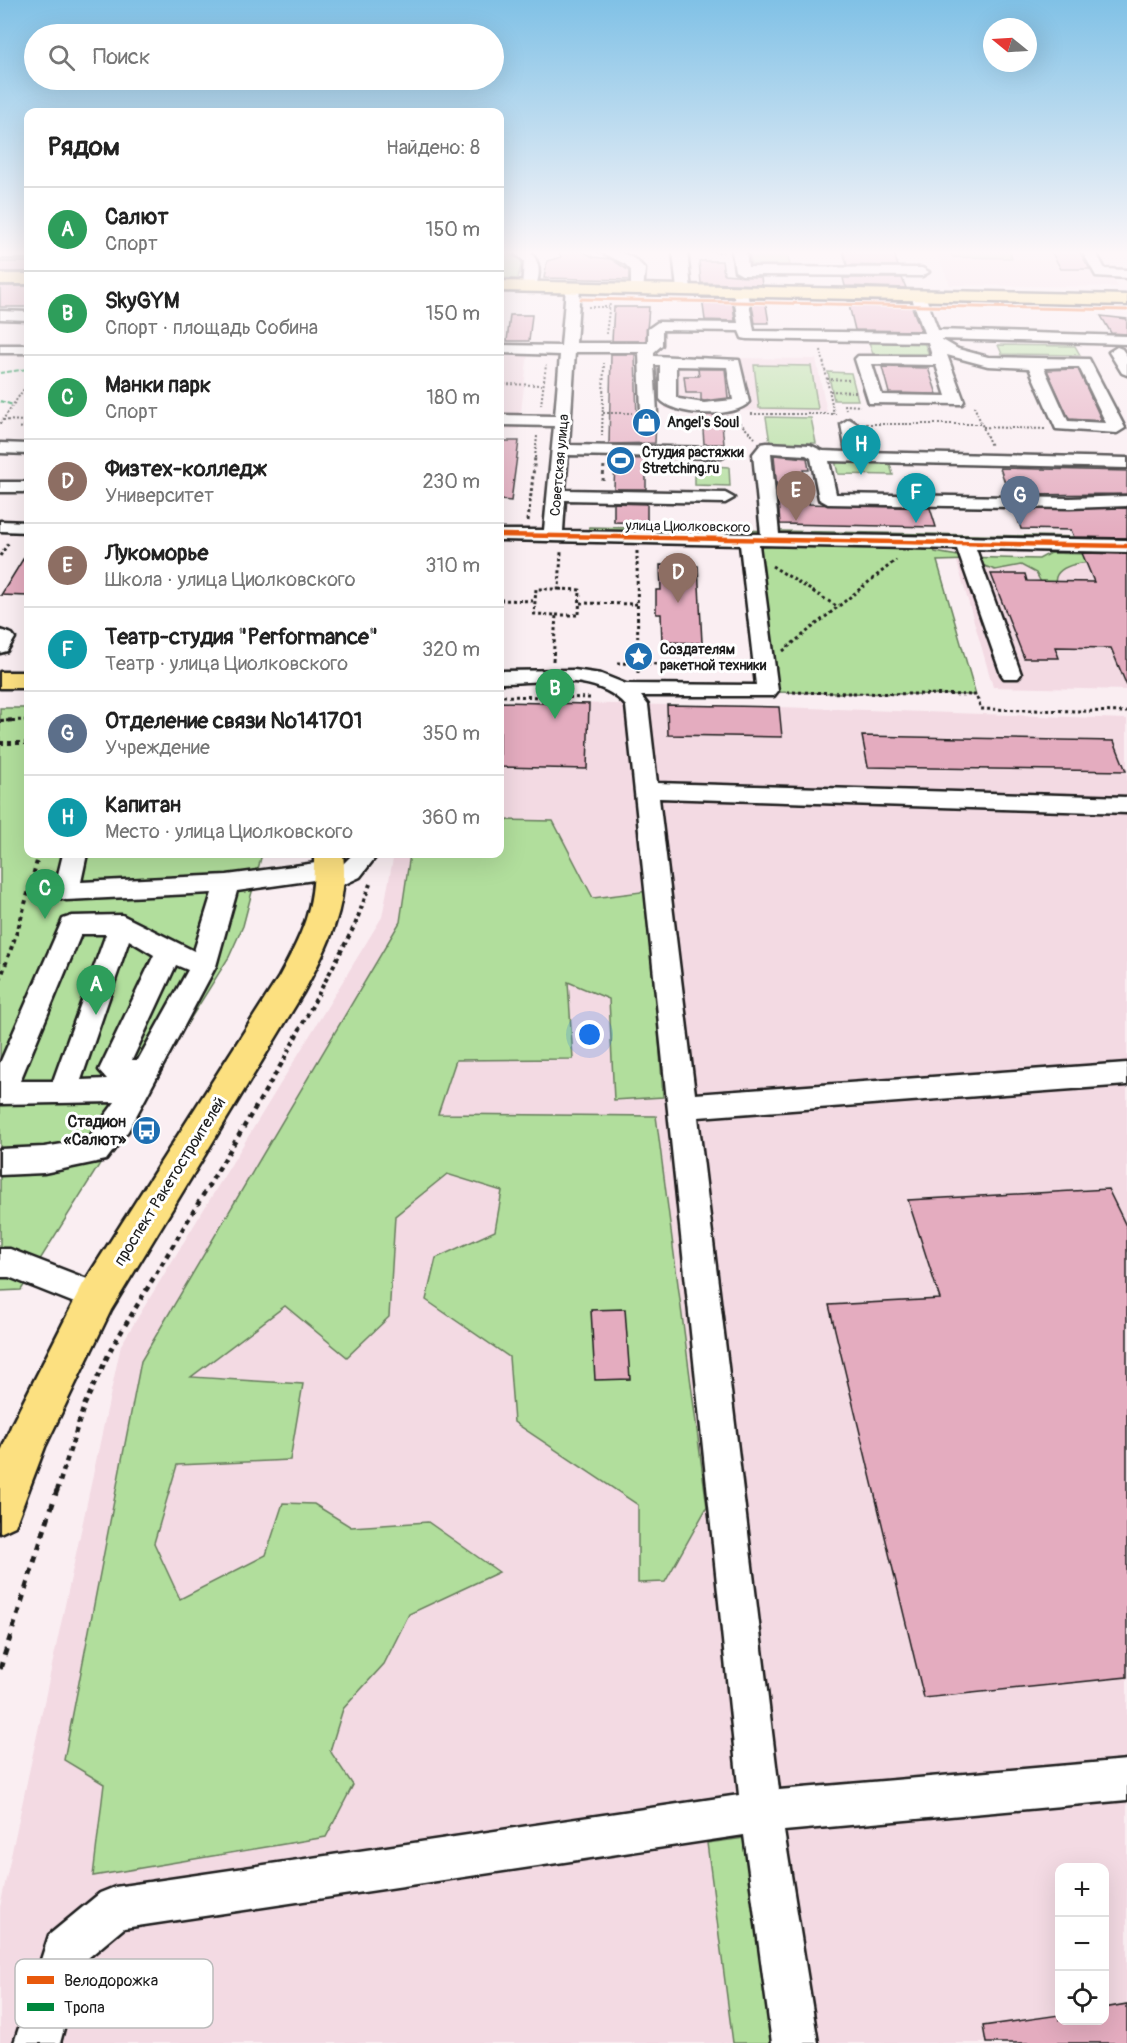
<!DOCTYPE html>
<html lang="ru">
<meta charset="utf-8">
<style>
:root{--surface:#fff;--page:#f2f2f2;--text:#222;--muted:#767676;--line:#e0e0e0;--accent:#0b8043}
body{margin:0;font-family:Pangolin,sans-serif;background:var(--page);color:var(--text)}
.controls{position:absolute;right:18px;bottom:18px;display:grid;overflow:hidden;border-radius:12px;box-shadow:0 6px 24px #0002}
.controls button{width:54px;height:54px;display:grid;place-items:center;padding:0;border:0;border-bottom:2px solid var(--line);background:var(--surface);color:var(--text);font:30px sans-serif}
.compass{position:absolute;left:983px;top:18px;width:54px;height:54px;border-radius:50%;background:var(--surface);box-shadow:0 6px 24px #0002;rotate:288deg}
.you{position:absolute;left:590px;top:1035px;width:21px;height:21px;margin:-15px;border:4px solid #fff;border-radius:50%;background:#1a73e8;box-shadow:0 0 0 9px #1a73e833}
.badge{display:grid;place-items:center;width:39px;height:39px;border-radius:50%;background:var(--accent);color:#fff;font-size:20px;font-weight:700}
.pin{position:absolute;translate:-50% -50px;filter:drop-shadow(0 2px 3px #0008)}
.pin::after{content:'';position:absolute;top:32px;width:21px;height:18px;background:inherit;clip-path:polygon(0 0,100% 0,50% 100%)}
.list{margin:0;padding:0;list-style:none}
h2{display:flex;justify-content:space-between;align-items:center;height:78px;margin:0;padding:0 24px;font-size:26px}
h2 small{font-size:20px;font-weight:400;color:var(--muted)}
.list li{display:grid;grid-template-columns:39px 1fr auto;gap:18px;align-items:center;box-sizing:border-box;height:84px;padding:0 24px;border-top:2px solid var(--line)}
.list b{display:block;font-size:22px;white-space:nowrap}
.list p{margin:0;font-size:20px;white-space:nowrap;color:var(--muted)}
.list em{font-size:20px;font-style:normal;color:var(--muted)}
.icon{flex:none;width:33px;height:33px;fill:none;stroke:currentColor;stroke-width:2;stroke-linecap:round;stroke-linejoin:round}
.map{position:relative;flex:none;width:1127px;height:2043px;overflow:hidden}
.search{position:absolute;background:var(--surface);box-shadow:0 6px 24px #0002;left:24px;top:24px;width:480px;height:66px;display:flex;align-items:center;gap:15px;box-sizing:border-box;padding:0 21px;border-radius:33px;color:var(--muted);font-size:22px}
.panel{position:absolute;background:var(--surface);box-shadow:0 6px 24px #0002;left:24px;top:108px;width:480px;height:750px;border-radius:12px}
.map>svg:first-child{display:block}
</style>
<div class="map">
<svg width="1127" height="2043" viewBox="0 0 1127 2043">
<rect width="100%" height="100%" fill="#faeef2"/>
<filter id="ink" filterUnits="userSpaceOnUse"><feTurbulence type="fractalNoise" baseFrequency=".0167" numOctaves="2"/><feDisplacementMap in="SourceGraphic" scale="12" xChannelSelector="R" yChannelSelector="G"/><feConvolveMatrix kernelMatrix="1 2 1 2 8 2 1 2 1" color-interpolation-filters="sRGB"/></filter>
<g filter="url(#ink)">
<!-- built -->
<g fill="#f3dae3" fill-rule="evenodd">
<path d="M 936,251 L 1096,251 L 1118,287 L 950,285 Z"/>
<path d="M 500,343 L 529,344 L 519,429 L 500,429 Z"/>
<path d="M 663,357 L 816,359 L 827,412 L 665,409 Z"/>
<path d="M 956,559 L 1127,563 L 1127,690 L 993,687 Z"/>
<path d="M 500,702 L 779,707 L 1127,719 L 1127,2043 L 0,2043 L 0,1907 L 121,1345 L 382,917 L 394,854 L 500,854 ZM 1060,1868 L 1104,1868 L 1104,2020 L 1060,2020 Z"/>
</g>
<!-- green -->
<g fill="#b1de9c" stroke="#667d5c" stroke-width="1.5">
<path d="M 500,251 L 522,260 L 518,279 L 500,278 Z"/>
<path d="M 749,251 L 787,251 L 790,265 L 751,265 Z"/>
<path d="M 951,251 L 1009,251 L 1012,258 L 953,257 Z"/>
<path d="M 869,342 L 924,342 L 929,355 L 873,354 Z"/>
<path d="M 998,345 L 1075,346 L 1080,355 L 1002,354 Z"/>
<path d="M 754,365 L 811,366 L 818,409 L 759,408 Z"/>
<path d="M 828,372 L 851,373 L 858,400 L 834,400 Z"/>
<path d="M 766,417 L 811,418 L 816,443 L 770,443 Z"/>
<path d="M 835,460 L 889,461 L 893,475 L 838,474 Z"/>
<path d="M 695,465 L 729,467 L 730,486 L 695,485 Z"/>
<path d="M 589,527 L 1127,538 L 1127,543 L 589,533 Z"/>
<path d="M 756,544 L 933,548 L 935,552 L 964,557 L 1039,559 L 1050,553 L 1127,555 L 1127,561 C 1110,562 1063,558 1056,577 C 1055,581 1055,586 1054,591 L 1042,584 L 1036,573 L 1021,565 L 995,570 L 969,560 L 937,561 L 976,695 L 775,692 Z"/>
<path d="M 0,708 L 28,708 L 28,854 L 262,854 L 243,926 L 229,957 L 21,1290 L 0,1291 Z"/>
<path d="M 500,820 L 553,821 L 593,898 L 649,891 L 663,1097 L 614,1100 L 609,999 L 568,982 L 573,1059 L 456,1060 L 438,1114 L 656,1116 L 707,1507 L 665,1582 L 638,1583 L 638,1505 L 514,1422 L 509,1357 L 426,1300 L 436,1258 L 495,1231 L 502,1191 L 447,1174 L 395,1216 L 389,1317 L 347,1357 L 285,1306 L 191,1377 L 303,1384 L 290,1460 L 177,1465 L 154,1543 L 180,1599 L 266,1555 L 283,1503 L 314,1504 L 351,1527 L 428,1522 L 499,1572 L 409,1614 L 384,1664 L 343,1709 L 330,1751 L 353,1785 L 326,1837 L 93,1876 L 104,1784 L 64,1760 L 141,1361 L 400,922 L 410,854 L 500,854 Z"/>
<path d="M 745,1838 L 774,2043 L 733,2043 L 707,1843 Z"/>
</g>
<!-- building -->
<g fill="#e4acbf" stroke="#1c1c1c" stroke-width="1.5">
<path d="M 558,251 L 582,251 L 593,257 L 611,259 L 629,271 L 629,280 L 544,278 L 547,261 L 561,257 Z"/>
<path d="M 843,251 L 893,251 L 898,266 L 847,265 Z"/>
<path d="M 1051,251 L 1079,251 L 1090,269 L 1061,269 Z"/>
<path d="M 699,261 L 722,261 L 724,274 L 761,277 L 762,285 L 701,283 Z"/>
<rect x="0" y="262" width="28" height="10"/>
<path d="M 843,278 L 902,278 L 906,288 L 845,286 Z"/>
<rect x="0" y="286" width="28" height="21"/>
<path d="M 702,298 L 732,298 L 735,321 L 705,320 Z"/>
<path d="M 751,299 L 765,299 L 769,323 L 755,323 Z"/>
<path d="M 848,301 L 910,302 L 921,331 L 855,330 Z"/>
<path d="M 614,307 L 649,307 L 646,341 L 612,341 Z"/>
<path d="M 510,315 L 532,315 L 529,341 L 507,341 Z"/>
<path d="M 1101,316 L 1127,319 L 1127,334 L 1111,333 Z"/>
<path d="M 611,354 L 635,354 L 637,419 L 656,420 L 655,443 L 609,444 Z"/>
<path d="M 882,367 L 928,368 L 937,394 L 889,393 Z"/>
<path d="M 698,369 L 725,369 L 728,398 L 704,401 L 701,400 L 701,393 L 686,393 L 684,376 L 699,376 Z"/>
<path d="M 1078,369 L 1102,421 L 1069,419 L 1047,370 Z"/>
<path d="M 702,415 L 721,415 L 724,444 L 704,444 Z"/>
<path d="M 500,441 L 519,441 L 511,501 L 500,500 Z"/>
<path d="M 774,455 L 807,458 L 809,470 L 803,470 L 809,504 L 930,508 L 936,527 L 780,524 Z"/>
<path d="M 608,458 L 646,459 L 646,489 L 614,489 L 615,460 Z"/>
<path d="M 1000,468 L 1127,471 L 1127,494 L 1009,495 Z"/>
<path d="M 614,503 L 647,504 L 647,523 L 614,522 Z"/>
<path d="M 1127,508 L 1127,538 L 1074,537 L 1071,530 L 1021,529 L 1015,509 Z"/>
<path d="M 28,551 L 28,596 L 1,595 Z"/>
<path d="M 1082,553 L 1127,554 L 1127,686 L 1111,648 L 1055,647 L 1059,658 L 1024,658 L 991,574 L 1025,574 L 1027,581 L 1094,582 Z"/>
<path d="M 660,565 L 698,566 L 702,643 L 662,642 L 661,614 L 656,614 L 656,590 L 661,590 Z"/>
<path d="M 500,702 L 589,704 L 587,769 L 500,767 Z"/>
<path d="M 667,705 L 779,707 L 782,737 L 668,735 Z"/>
<path d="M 862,736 L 1114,741 L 1126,771 L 868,767 Z"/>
<path d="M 1108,1189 L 1127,1228 L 1127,1677 L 924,1698 L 829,1305 L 940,1299 L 908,1200 Z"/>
<path d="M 625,1309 L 630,1379 L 595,1380 L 591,1310 Z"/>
<path d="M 1127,2004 L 1127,2043 L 986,2043 L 983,2026 L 1059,2015 L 1059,2020 L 1104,2020 L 1104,2008 Z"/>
</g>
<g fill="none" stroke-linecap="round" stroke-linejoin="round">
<defs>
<g id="minor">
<rect x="0" y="251" width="28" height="7"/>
<path d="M 512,251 L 529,251 C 541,262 541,276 534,290 L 529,291 L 522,287 L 524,261 Z"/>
<path d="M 599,251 C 617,251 632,253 645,269 L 643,292 L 638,293 L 631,289 L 631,270 L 625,264 Z"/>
<path d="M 673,251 L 687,251 L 691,290 L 689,293 L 684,294 L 677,290 Z"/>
<path d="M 732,251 L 746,251 L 748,267 L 922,268 L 929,272 L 922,276 L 742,275 L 735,271 Z"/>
<path d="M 1082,251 L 1095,251 L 1105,269 L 1127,270 L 1127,278 L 1096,276 Z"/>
<path d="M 573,284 L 580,288 L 576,343 L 648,343 L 648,329 L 658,322 L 738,323 L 733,291 L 740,287 L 747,291 L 754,331 L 924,333 L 911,295 L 918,291 L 925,295 L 938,330 L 1127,336 L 1127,344 L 941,339 L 958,349 L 988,357 L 1089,359 L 1125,428 L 1117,433 L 1056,429 L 1029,368 L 988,366 L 947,355 L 964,401 L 962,404 L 869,403 L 855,359 L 858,356 L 932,356 L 928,342 L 747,339 L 742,338 L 739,331 L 662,330 L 662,345 L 654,352 L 654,356 L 739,360 L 749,402 C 735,419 673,416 660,399 L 660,365 L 654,365 L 657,413 L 649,418 L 641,413 L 639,352 L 575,352 L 569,445 L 722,448 L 730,453 L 722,458 L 568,455 L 565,490 L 725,493 L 734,498 L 725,503 L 565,500 L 563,531 L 761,534 L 753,454 L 761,444 L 767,443 L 810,445 L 823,451 L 846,452 L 841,424 L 849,419 L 857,424 L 863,452 L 1127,458 L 1127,468 L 829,461 L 836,494 L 1070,498 L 1127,496 L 1127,506 L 1070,508 L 828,504 L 819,499 L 811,458 L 806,455 L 771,453 L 779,534 L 1127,540 L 1127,552 L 976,549 L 1021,674 L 1018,678 L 1004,678 L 1001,674 L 957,549 L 759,545 L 778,691 L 774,696 L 641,696 L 648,705 L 657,783 L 1127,797 L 1127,813 L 659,798 L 695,1094 L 1127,1063 L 1127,1085 L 698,1117 L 779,1790 L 1127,1760 L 1127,1800 L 784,1831 L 818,2043 L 772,2043 L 744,1835 L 124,1928 L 82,1963 L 60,2043 L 14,2043 L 49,1935 L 100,1893 L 115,1887 L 739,1795 L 626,706 C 596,671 541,683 500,683 L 500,671 L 574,670 L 601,674 L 626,684 L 756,685 L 740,545 L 500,540 L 500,530 L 544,530 L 554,426 L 500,425 L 500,415 L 555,416 L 560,355 L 500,353 L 500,345 L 561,346 L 566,288 ZM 872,364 L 936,365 L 946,396 L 882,395 ZM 676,366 L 727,367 L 733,400 L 704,403 L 679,399 L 676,397 ZM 1066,367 L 1079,367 L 1106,423 L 1068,421 L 1044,368 Z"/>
<path d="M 0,311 L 28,312 L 28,320 L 0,319 Z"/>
<rect x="0" y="345" width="28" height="8"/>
<path d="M 1117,347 L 1122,349 L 1127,356 L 1127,375 L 1122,373 L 1109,352 Z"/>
<path d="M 0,443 L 28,444 L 28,454 L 0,453 Z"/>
<rect x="0" y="482" width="28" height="10"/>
<path d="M 0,521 L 28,522 L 28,532 L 0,531 Z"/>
<path d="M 0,630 L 12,634 L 15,638 L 7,651 L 0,653 Z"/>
<path d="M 63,854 L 87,854 L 81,882 L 227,875 L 331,861 L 341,866 L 353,854 L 378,854 L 360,877 L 332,890 L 323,887 L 321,879 L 237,891 L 216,966 L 128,1131 L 106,1160 L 44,1173 L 0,1175 L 0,1149 L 44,1147 L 87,1140 L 115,1102 L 0,1104 L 0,1063 L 63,919 L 72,916 L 122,915 L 194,951 L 212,893 L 66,900 L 57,897 L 54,891 ZM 81,934 L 106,934 L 53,1081 L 20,1081 ZM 129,940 L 154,955 L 99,1070 L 107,1079 L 81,1080 ZM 176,965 L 188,970 L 138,1060 L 132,1060 Z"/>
<path d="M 0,1249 L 10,1249 L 108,1287 L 113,1297 L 108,1307 L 97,1312 L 9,1277 L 0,1277 Z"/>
</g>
<g id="major">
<rect x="0" y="274" width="28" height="10"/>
<path d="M 500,281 L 1127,295 L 1127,305 L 500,291 Z"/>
<rect x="0" y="672" width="28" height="16"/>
<path d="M 314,854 L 343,854 C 349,905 327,949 303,993 L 111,1310 L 45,1447 L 15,1526 L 0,1533 L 0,1454 L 12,1424 L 83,1284 L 279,977 C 304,931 315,907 314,854 Z"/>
</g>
</defs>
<!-- minor casing -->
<use href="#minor" stroke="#1c1c1c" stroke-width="5"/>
<!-- major casing -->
<use href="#major" stroke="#1c1c1c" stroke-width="5"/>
<!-- path-far4 -->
<g stroke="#1c1c1c" stroke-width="2" stroke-dasharray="2 2" stroke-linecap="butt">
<path d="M 698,252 L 723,252"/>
<path d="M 588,307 L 609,307"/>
<path d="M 606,334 L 610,303"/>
<path d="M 821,350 L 834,414"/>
<path d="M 827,379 L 850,380"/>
<path d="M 500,384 L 543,385"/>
<path d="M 830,391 L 856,392"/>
<path d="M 541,405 L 546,365"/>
<path d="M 974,406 L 991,446"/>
<path d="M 846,410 L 845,405 L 860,406"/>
<path d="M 603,413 L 632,413"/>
<path d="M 751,414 L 836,414"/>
<path d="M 3,420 L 28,421"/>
<path d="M 737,420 L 755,438"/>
<path d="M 0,424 L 28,383"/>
<path d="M 866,424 L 982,424"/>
<path d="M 983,427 L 1046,429"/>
<path d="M 20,428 L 28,424"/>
<path d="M 602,436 L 604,363"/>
<path d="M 535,458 L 537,436"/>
</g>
<!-- path-far3 -->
<g stroke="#1c1c1c" stroke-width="3" stroke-dasharray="3 3" stroke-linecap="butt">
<path d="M 908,475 L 932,483"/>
<path d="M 603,481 L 604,464"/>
<path d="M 528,521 L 535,457"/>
<path d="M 637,551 L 638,673"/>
<path d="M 0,556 L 9,542"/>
<path d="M 772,566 L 838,607"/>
<path d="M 500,600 L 535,601"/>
<path d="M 580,603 L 637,604"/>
<path d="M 556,615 L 579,615 L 580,590 L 559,589"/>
<path d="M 783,651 L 896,560"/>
<path d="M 24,660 L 28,650"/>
<path d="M 553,661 L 556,615 L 534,614 L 536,589 L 559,589 L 561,552"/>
<path d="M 617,663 L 745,666"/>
<path d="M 787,692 L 976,695 L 981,709 L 1127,712"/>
<path d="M 503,696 L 592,698"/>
<path d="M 0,721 L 28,720"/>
</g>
<!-- path-far2 -->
<g stroke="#1c1c1c" stroke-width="4" stroke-dasharray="4 4" stroke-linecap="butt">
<path d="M 0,721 L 16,720"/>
<path d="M 0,743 L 28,743"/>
<path d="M 28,893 L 44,892"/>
<path d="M 0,980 L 18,929 L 39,854"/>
<path d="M 284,1059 L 355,925 L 370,884"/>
</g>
<!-- path-far1 -->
<path stroke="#1c1c1c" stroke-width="4.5" stroke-dasharray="5 5" stroke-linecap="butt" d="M 57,1491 L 84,1406 L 111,1349 L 285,1058"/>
<!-- path -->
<path stroke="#1c1c1c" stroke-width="5" stroke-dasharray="7 7" stroke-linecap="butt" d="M 0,1669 L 57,1490"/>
<!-- minor -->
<use href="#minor" fill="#fff" fill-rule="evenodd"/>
<!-- major -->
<use href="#major" fill="#fce080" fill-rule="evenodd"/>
<!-- quiet -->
<g stroke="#00873e" stroke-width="2" stroke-dasharray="5 2" stroke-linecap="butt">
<path d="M 0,373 L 28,369"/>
<path d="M 0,401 L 13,405"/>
</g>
<defs>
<path id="cycleway-far1" d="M 581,299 L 1127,310"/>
<path id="cycleway" d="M 500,535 L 1127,546"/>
</defs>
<!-- cycleway-far1 casing -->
<use href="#cycleway-far1" stroke="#fff" stroke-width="5"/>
<!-- cycleway casing -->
<use href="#cycleway" stroke="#fff" stroke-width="8"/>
<!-- cycleway-far1 -->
<use href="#cycleway-far1" stroke="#e8590c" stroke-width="3"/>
<!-- cycleway -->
<use href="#cycleway" stroke="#e8590c" stroke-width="4.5"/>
</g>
</g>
<!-- sky -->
<linearGradient id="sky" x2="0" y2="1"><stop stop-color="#80c1e6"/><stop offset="0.47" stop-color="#fdf7f9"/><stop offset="1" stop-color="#fdf7f9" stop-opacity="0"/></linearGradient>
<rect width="1127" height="537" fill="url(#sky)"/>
<!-- icons -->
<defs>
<symbol id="shop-disc" viewBox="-11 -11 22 22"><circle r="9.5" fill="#1f6fb2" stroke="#fff"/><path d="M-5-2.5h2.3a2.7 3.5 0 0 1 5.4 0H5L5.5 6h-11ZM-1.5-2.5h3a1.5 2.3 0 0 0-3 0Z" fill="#fff"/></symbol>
<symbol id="stadium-disc" viewBox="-11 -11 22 22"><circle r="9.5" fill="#1f6fb2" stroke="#fff"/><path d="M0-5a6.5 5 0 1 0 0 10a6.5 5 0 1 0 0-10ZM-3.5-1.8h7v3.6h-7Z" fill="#fff"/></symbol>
<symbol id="sight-disc" viewBox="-11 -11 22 22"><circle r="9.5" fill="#1f6fb2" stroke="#fff"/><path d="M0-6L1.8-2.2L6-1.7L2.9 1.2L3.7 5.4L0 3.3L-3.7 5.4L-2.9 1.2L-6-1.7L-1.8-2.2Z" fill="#fff"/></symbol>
<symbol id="bus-disc" viewBox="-11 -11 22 22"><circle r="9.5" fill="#1f6fb2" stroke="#fff"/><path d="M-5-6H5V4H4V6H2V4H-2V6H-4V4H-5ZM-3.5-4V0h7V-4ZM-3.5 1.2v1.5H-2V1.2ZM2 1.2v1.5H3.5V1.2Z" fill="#fff"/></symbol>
</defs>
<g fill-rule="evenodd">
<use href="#shop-disc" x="630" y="406" width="33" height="33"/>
<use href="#stadium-disc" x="604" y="444" width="33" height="33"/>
<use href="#sight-disc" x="622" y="640" width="33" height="33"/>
<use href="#bus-disc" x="130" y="1114" width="33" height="33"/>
</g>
<g text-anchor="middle" stroke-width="6" stroke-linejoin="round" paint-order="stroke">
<!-- far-poi labels -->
<g font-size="14" font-weight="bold" fill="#1c1c1c" stroke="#fff" text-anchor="start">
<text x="667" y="427">Angel's Soul</text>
<text x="642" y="457">Студия растяжки<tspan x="642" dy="16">Stretching.ru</tspan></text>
<text x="660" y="654">Создателям<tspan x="660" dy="16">ракетной техники</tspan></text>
</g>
<!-- far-street labels -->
<g font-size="14" fill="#1c1c1c" stroke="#fff">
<text transform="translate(559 465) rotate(-85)" y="5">Советская улица</text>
<text transform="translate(688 526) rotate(1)" y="5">улица Циолковского</text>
</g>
<!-- poi labels -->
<g font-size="16" font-weight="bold" fill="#1c1c1c" stroke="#fff" text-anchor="end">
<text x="126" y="1127">Стадион<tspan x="126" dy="18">«Салют»</tspan></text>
</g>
<!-- street labels -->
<g font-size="16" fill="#1c1c1c" stroke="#fff">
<text transform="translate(169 1181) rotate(-58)" y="6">проспект Ракетостроителей</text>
</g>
</g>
<!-- legend -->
<rect x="15" y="1959" width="198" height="69" rx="9" fill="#fff" stroke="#bbb" stroke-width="1.5"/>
<rect x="27" y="1976" width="27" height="8" fill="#e8590c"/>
<rect x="27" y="2003" width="27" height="8" fill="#00873e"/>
<g font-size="16" fill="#1c1c1c">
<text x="64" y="1986">Велодорожка</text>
<text x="64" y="2013">Тропа</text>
</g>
</svg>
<div class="controls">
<button>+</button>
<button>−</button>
<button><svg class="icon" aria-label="locate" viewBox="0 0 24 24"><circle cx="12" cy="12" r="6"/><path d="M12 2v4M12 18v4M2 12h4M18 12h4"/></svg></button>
</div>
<svg class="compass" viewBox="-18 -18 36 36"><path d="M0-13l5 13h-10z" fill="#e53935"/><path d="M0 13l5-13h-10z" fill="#767676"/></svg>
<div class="you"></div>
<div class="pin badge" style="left:96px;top:1015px;background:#2e9e5b">A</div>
<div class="pin badge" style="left:555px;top:719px;background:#2e9e5b">B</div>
<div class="pin badge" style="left:45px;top:919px;background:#2e9e5b">C</div>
<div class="pin badge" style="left:678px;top:603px;background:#8d6e63">D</div>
<div class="pin badge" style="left:796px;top:521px;background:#8d6e63">E</div>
<div class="pin badge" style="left:916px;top:523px;background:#0f9aa8">F</div>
<div class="pin badge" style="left:1020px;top:526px;background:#5c6f8a">G</div>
<div class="pin badge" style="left:861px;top:475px;background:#0f9aa8">H</div>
<div class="search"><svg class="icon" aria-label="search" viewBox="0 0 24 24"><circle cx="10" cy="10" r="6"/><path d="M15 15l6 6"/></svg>Поиск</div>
<section class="panel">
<h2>Рядом<small>Найдено: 8</small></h2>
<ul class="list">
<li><span class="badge" style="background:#2e9e5b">A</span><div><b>Салют</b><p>Спорт</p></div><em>150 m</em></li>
<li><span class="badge" style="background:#2e9e5b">B</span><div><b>SkyGYM</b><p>Спорт · площадь Собина</p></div><em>150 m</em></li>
<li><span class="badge" style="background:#2e9e5b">C</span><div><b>Манки парк</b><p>Спорт</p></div><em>180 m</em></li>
<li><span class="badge" style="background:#8d6e63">D</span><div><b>Физтех-колледж</b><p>Университет</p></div><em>230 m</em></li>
<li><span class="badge" style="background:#8d6e63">E</span><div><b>Лукоморье</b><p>Школа · улица Циолковского</p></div><em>310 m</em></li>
<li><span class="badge" style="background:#0f9aa8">F</span><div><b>Театр-студия &quot;Performance&quot;</b><p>Театр · улица Циолковского</p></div><em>320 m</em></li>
<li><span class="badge" style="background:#5c6f8a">G</span><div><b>Отделение связи №141701</b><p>Учреждение</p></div><em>350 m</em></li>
<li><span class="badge" style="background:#0f9aa8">H</span><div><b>Капитан</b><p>Место · улица Циолковского</p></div><em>360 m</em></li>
</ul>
</section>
</div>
